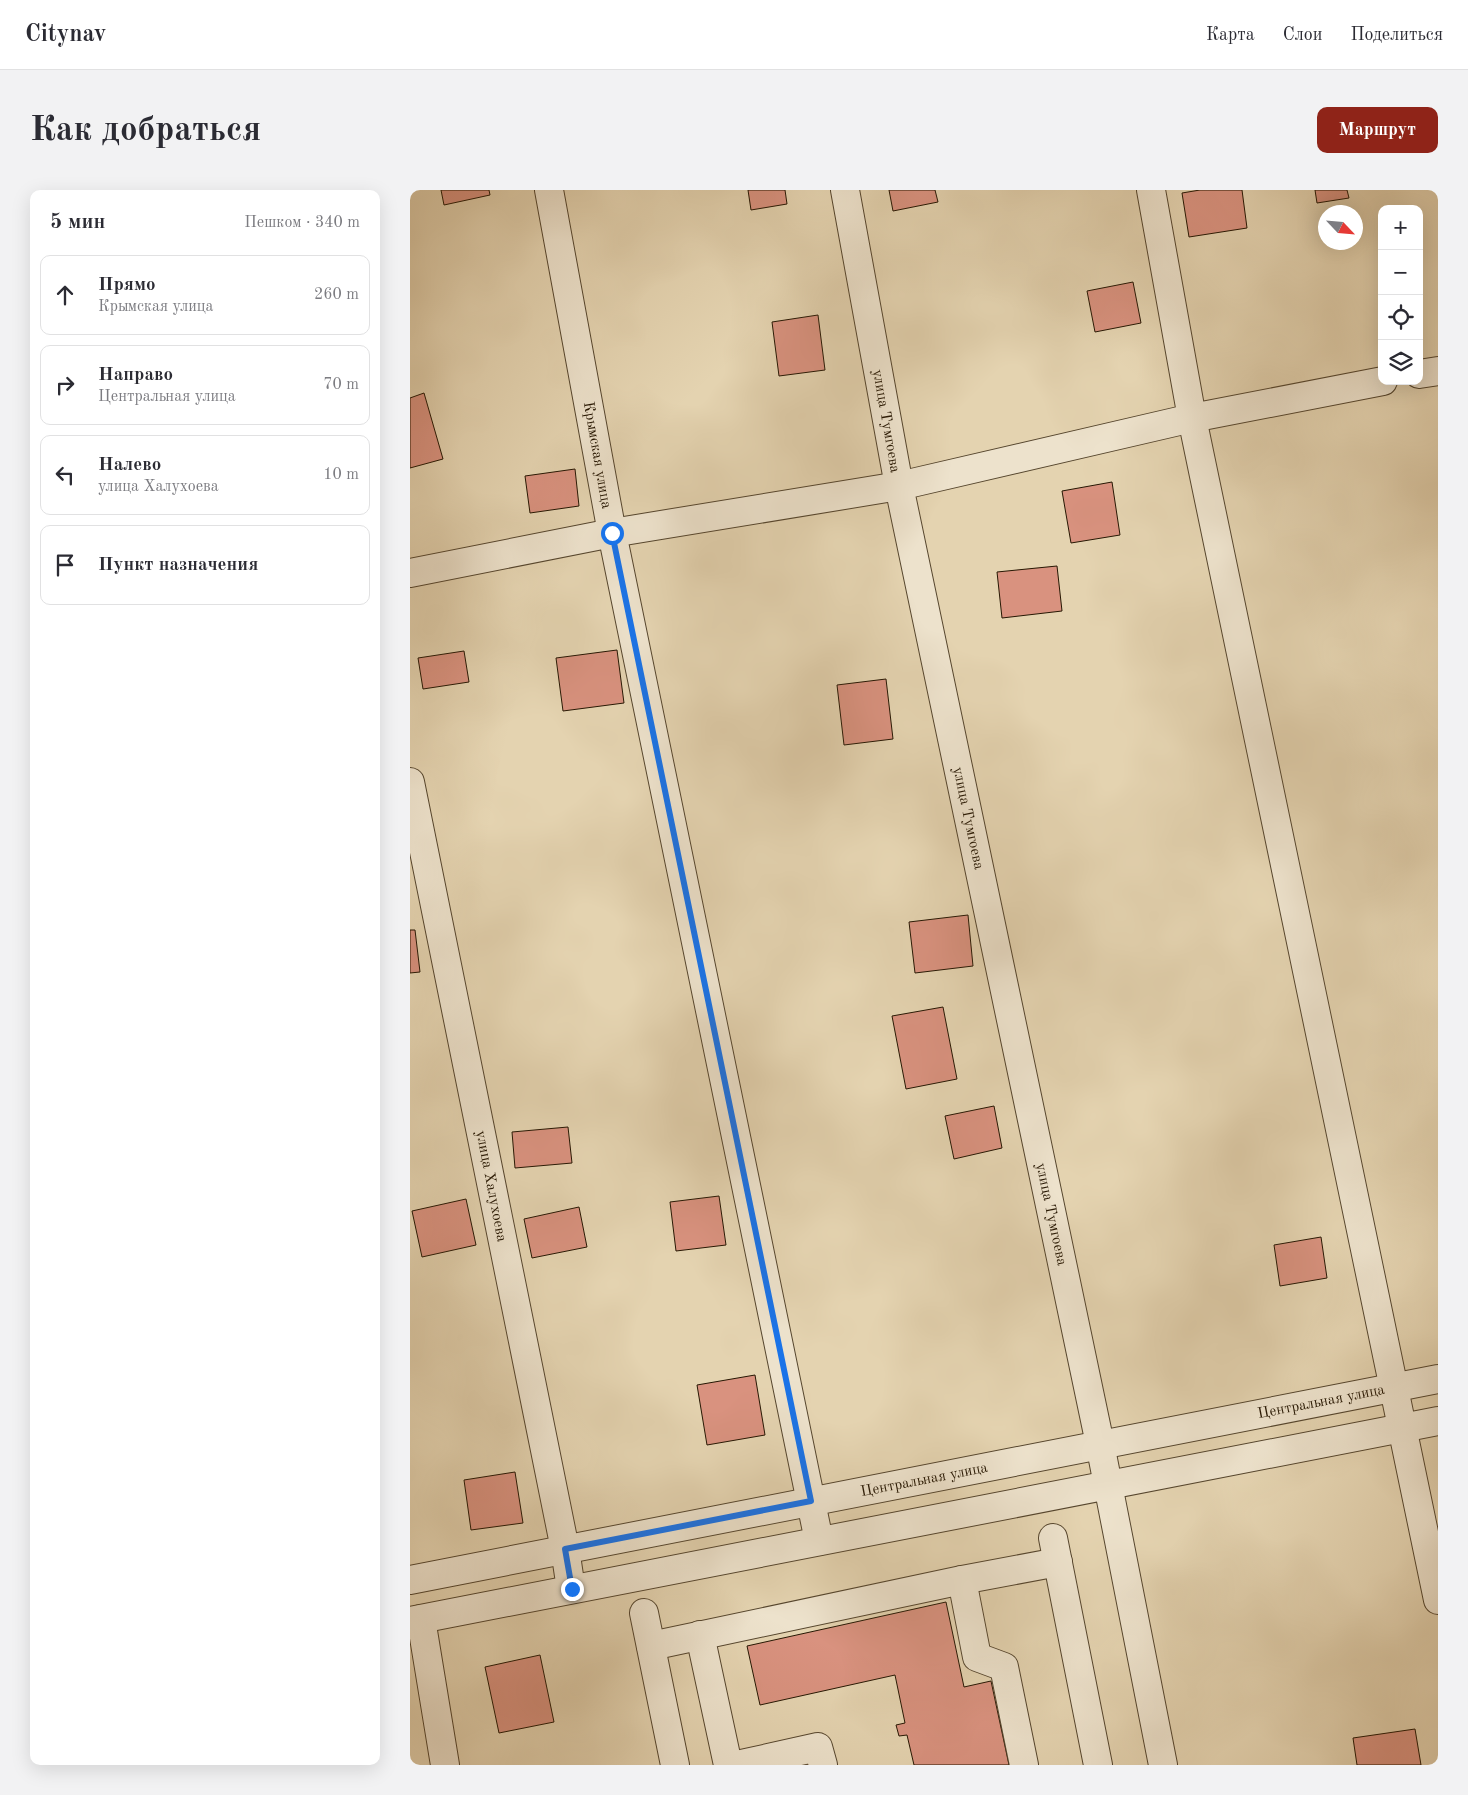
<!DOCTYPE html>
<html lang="ru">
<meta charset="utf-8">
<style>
:root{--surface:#fff;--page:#f2f2f3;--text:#2b2b33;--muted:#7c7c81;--line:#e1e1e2;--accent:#8f2418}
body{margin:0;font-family:"Old Standard TT",serif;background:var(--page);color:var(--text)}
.controls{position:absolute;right:15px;top:15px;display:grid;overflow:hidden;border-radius:10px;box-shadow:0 5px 20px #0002}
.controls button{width:45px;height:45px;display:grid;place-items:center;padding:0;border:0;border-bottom:1px solid var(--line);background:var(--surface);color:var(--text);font:25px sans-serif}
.compass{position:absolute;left:908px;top:15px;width:45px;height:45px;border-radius:50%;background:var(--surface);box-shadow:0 5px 20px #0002;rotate:116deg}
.stop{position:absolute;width:15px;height:15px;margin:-11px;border:4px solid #1a73e8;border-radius:50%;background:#fff}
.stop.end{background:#1a73e8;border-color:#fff;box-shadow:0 1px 5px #0008}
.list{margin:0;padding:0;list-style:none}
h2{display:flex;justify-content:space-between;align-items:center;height:65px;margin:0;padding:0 20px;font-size:21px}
h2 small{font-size:16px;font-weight:400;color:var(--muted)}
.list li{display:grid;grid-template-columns:32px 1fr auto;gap:15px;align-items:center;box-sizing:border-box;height:80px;margin:0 10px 10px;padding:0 10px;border:1px solid var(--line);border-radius:10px}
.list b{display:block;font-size:19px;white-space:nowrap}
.list p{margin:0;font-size:16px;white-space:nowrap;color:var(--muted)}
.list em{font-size:16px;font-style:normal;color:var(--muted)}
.icon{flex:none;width:28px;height:28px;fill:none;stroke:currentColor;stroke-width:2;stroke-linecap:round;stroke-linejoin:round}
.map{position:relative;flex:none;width:1028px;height:1575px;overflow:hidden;border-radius:10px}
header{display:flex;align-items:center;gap:30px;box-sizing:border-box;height:70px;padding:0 25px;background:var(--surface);border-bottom:1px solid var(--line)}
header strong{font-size:24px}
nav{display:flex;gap:28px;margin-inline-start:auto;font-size:18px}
.intro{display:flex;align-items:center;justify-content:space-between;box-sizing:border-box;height:120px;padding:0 30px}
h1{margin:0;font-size:35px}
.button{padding:12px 22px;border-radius:10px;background:var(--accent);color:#fff;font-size:18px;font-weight:700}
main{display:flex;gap:30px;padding:0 30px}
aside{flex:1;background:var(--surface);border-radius:10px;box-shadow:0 5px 20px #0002}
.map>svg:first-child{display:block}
</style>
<header>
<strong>Citynav</strong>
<nav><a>Карта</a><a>Слои</a><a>Поделиться</a></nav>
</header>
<div class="intro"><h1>Как добраться</h1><a class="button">Маршрут</a></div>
<main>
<aside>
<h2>5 мин<small>Пешком · 340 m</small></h2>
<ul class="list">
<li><svg class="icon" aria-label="ahead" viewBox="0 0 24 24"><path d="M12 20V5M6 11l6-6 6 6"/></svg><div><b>Прямо</b><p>Крымская улица</p></div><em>260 m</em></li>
<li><svg class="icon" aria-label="right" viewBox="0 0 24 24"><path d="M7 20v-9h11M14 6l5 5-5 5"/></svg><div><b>Направо</b><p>Центральная улица</p></div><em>70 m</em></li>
<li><svg class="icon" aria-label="left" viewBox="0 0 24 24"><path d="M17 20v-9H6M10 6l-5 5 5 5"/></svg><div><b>Налево</b><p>улица Халухоева</p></div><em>10 m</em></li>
<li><svg class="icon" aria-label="arrive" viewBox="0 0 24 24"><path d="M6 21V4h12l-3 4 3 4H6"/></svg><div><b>Пункт назначения</b></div></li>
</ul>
</aside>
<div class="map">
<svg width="1028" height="1575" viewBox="0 0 1028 1575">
<rect width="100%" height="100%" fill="#e4d3b0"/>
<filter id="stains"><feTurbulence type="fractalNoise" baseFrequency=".004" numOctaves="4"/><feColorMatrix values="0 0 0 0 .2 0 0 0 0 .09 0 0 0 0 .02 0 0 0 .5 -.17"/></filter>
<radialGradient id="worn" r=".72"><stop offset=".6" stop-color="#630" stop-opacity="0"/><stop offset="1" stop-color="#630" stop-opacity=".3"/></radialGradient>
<!-- building -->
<g fill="#d9927f" stroke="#261703">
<path d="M 31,0 L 79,0 L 80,5 L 34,15 Z"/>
<path d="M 338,0 L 375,0 L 377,14 L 341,20 Z"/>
<path d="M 479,0 L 525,0 L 528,12 L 483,21 Z"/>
<path d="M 790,0 L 832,0 L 837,38 L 779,47 L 772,3 Z"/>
<path d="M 905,0 L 937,0 L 939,8 L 907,13 Z"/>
<path d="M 723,92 L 731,133 L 685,142 L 677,101 Z"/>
<path d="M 408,125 L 415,180 L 369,186 L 362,132 Z"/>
<path d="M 14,203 L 33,269 L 0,278 L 0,208 Z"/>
<path d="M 165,279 L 169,316 L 120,323 L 115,286 Z"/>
<path d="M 702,292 L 710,345 L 661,353 L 652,301 Z"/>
<path d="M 647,376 L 652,421 L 592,428 L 587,382 Z"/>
<path d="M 207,460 L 214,513 L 153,521 L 146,468 Z"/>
<path d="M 54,461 L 59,492 L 13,499 L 8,468 Z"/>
<path d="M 476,489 L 483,549 L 434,555 L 427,495 Z"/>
<path d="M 558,725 L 563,776 L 505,783 L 499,732 Z"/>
<path d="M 0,740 L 5,740 L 10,782 L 0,783 Z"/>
<path d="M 533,817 L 547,889 L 496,899 L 482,826 Z"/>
<path d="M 584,916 L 592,958 L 544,969 L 535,926 Z"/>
<path d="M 158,937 L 162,973 L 105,978 L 102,942 Z"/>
<path d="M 309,1006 L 316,1055 L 266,1061 L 260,1012 Z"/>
<path d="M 56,1009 L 66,1055 L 12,1067 L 2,1021 Z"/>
<path d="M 169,1017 L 177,1057 L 122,1068 L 114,1029 Z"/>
<path d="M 911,1047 L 917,1088 L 870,1096 L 864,1055 Z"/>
<path d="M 345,1185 L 355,1245 L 297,1255 L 287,1195 Z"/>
<path d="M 105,1282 L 113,1333 L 61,1340 L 54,1290 Z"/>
<path d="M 536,1412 L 554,1497 L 581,1491 L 599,1575 L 504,1575 L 497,1545 L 489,1546 L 486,1535 L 495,1533 L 485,1485 L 350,1515 L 337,1456 Z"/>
<path d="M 130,1465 L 144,1532 L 89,1543 L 75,1477 Z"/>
<path d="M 1005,1539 L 1011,1575 L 947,1575 L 943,1548 Z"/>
</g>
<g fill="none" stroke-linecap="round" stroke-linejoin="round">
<defs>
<g id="minor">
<path d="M 139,0 L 202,343 L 409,1351"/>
<path d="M 435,0 L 489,296 L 690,1254 L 753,1575"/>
<path d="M 741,0 L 782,228 L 1028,1410"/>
<path d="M 1009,184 L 1028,181"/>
<path d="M 0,383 L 202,343 L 489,296 L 782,228 L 973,191"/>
<path d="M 0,592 L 155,1359 L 161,1399"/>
<path d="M 643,1348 L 688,1575"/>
<path d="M 0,1390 L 1028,1189"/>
<path d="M 552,1390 L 567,1467 L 594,1477 L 614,1575"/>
<path d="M 234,1423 L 265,1575"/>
<path d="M 11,1429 L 35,1575"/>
<path d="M 0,1431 L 1028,1231"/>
<path d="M 290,1445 L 318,1575"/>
<path d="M 241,1456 L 552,1390 L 648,1372"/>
<path d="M 327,1575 L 408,1557 L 413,1575"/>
</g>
</defs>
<!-- minor casing -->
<use href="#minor" stroke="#56462e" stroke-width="30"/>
<!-- minor -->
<use href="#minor" stroke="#ede2cc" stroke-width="28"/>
</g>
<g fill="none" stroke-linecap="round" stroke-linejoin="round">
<!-- route -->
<path stroke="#1a73e8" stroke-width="6" d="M 162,1399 L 155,1359 L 401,1311 L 202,343"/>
</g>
<g text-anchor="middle" stroke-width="4" stroke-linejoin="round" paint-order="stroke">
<!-- street labels -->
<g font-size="15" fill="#261703" stroke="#ede2cc">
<text transform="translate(477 231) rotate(80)" y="5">улица Тумгоева</text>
<text transform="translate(188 265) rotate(80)" y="5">Крымская улица</text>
<text transform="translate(559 628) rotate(78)" y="5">улица Тумгоева</text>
<text transform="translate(82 996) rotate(79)" y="5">улица Халухоева</text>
<text transform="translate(642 1024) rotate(78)" y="5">улица Тумгоева</text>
<text transform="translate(911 1211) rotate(-11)" y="5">Центральная улица</text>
<text transform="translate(514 1289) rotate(-11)" y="5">Центральная улица</text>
</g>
</g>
<rect width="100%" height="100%" filter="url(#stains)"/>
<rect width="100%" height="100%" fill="url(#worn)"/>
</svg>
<div class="controls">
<button>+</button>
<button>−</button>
<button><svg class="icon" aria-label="locate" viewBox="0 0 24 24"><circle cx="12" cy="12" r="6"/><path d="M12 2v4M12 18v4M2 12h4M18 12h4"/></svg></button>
<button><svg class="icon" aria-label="layers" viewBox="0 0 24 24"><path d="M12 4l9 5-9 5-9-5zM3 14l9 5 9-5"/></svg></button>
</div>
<svg class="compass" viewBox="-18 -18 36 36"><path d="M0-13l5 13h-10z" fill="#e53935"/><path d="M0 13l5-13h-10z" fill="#7c7c81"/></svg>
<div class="stop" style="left:202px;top:343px"></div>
<div class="stop end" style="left:162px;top:1399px"></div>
</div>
</main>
